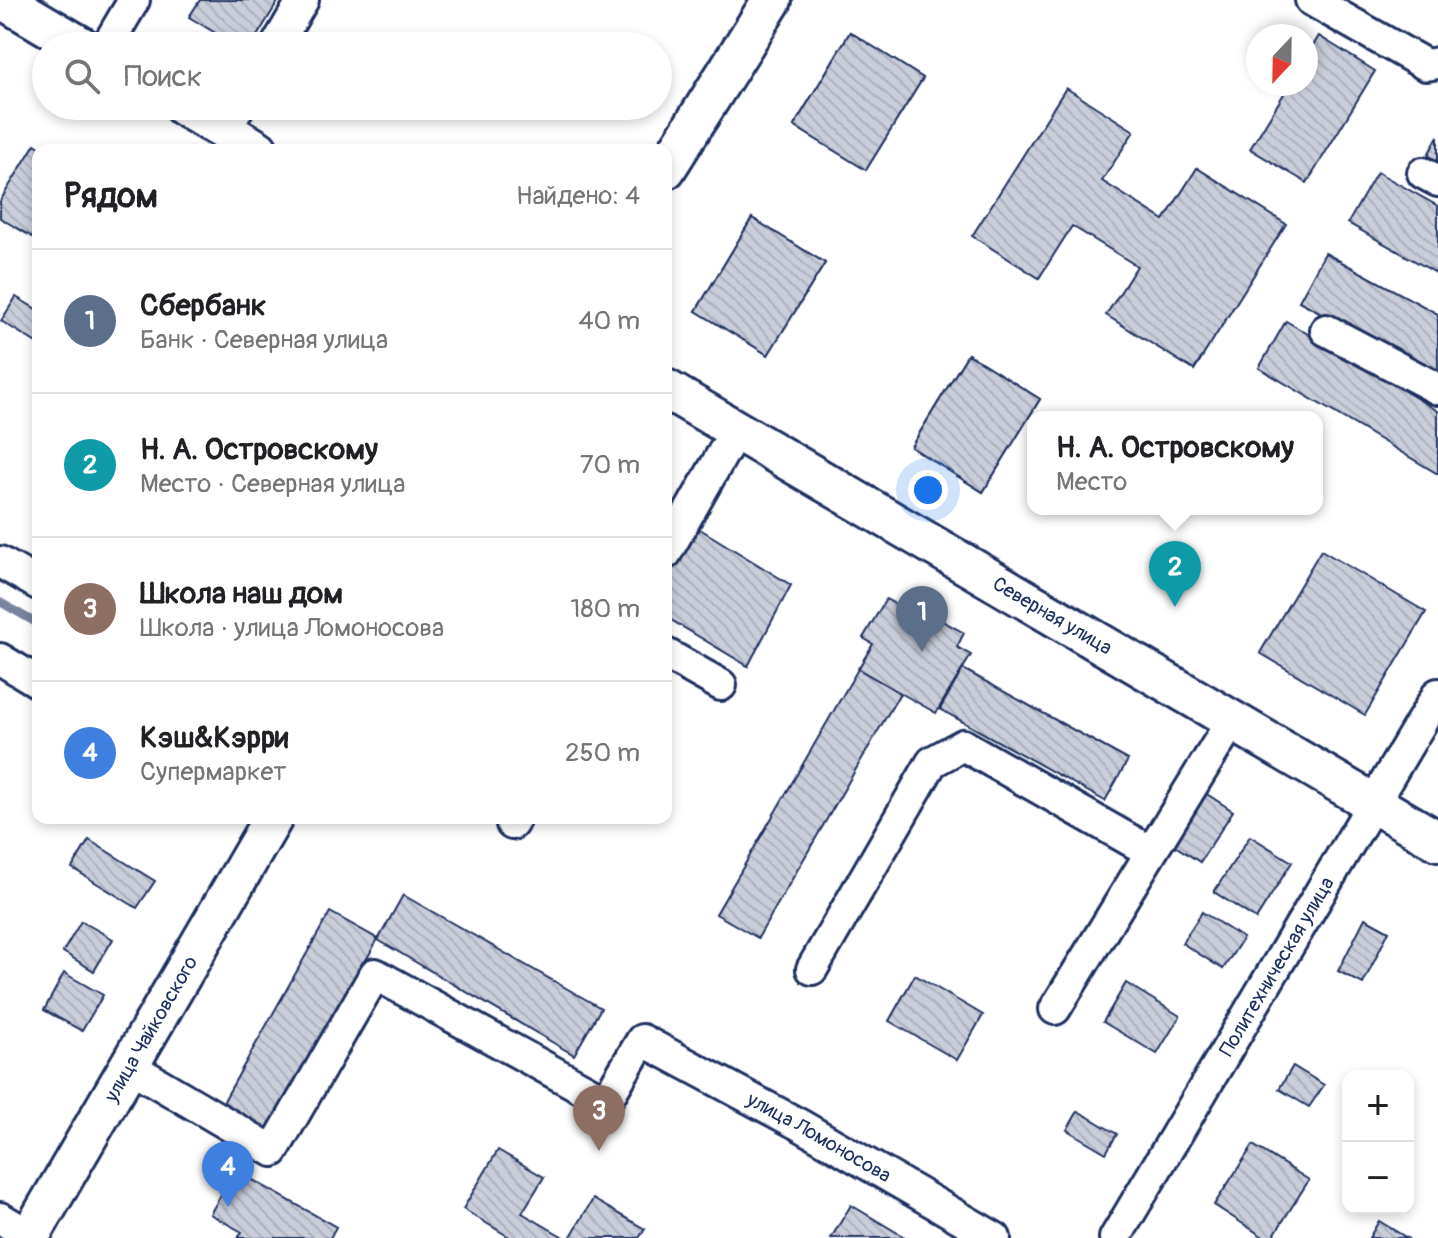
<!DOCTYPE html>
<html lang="ru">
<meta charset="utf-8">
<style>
:root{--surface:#fff;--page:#f2f2f2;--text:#202124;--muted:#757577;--line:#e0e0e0;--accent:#d93025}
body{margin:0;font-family:Pangolin,sans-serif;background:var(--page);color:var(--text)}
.controls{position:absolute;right:24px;bottom:24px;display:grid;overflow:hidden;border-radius:16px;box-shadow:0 4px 12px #0003}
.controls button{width:72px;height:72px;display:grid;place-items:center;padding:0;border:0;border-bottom:2px solid var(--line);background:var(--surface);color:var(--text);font:40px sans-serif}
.compass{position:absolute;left:1246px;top:24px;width:72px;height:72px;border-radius:50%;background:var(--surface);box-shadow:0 4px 12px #0003;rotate:202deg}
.you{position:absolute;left:928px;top:490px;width:28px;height:28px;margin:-20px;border:6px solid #fff;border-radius:50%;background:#1a73e8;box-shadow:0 0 0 12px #1a73e833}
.badge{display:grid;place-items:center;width:52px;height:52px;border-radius:50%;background:var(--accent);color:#fff;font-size:26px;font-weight:700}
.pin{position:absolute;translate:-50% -66px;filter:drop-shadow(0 2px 4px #0008)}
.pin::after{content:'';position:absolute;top:42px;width:28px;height:24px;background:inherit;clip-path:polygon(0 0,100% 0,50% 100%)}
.popup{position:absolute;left:1027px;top:411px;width:296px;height:104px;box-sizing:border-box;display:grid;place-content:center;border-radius:16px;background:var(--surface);filter:drop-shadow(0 2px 6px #0005);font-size:26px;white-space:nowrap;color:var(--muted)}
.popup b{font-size:30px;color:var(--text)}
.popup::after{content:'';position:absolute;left:50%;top:100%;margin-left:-16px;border:16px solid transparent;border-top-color:var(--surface)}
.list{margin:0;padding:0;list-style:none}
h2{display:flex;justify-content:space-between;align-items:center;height:104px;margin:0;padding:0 32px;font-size:34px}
h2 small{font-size:26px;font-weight:400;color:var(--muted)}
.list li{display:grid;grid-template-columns:52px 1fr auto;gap:24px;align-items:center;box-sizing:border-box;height:144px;padding:0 32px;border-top:2px solid var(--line)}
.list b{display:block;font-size:30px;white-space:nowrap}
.list p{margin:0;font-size:26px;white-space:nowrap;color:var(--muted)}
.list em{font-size:26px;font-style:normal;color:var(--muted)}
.icon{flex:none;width:44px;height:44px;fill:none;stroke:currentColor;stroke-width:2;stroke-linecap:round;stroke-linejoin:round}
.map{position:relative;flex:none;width:1438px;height:1238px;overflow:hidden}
.search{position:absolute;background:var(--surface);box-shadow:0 4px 12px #0003;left:32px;top:32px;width:640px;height:88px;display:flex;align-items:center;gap:20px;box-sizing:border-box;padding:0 28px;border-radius:44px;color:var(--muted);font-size:30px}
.panel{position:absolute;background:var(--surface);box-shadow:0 4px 12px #0003;left:32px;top:144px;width:640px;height:680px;border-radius:16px}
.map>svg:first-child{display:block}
</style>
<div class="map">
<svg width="1438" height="1238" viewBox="0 0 1438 1238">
<defs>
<pattern id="building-back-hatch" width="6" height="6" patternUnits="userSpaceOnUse" patternTransform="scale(2)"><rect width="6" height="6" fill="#caceda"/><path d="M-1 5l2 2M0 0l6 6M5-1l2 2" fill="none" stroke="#adb1be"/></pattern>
</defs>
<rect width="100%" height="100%" fill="#fff"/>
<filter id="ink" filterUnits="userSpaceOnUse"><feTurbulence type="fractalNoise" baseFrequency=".0125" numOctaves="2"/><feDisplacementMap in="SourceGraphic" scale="16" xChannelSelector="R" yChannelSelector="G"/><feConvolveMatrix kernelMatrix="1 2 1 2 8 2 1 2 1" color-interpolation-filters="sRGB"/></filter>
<g filter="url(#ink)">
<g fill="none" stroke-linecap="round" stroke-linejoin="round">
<!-- stream -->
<path stroke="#77839f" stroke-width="8" d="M 0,602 L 38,624"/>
</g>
<!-- building -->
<g fill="url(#building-back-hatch)" stroke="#1b2f5e" stroke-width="2">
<path d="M 200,0 L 279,0 L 251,46 L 237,46 L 189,17 Z"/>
<path d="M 850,32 L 923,78 L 866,170 L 794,126 Z"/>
<path d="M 850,32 L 923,78 L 866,170 L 794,126 Z"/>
<path d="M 1319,36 L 1375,71 L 1307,183 L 1250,149 L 1290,84 L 1306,84 L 1306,57 Z"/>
<path d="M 1066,88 L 1134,131 L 1102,181 L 1164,220 L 1197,168 L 1286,224 L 1194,370 L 1106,315 L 1137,266 L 1072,226 L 1039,278 L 972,236 Z"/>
<path d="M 1438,136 L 1438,161 L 1428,155 Z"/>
<path d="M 35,144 L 44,150 L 38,150 L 38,227 L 32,237 L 0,218 L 0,201 Z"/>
<path d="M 1377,172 L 1438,206 L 1438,274 L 1348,223 Z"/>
<path d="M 752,218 L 825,263 L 768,355 L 696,311 Z"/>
<path d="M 752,218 L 825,263 L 768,355 L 696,311 Z"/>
<path d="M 1325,253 L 1438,314 L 1438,376 L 1299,301 Z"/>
<path d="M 16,297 L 38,310 L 38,344 L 1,321 Z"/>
<path d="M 1286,321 L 1438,411 L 1438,474 L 1259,368 Z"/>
<path d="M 968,354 L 1040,399 L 983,492 L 911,447 Z"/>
<path d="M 968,354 L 1040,399 L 983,492 L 911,447 Z"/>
<path d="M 695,526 L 791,585 L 748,666 L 666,617 L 666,582 Z"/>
<path d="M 1321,550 L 1426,612 L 1365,715 L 1260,653 Z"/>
<path d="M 886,599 L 925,621 L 928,613 L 964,633 L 957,647 L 971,655 L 936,713 L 858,669 L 873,644 L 863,638 Z"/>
<path d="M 858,669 L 900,693 L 758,938 L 716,914 Z"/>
<path d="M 963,669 L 1128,760 L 1105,801 L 940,709 Z"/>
<path d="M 1202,791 L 1233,811 L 1200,862 L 1169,842 Z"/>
<path d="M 1250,836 L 1292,862 L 1256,919 L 1214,892 Z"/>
<path d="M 89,840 L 155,881 L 137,908 L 72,868 Z"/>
<path d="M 403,895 L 601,1008 L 574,1055 L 378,940 Z"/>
<path d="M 330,912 L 378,939 L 267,1135 L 220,1108 Z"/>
<path d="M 1202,912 L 1243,938 L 1223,969 L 1182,943 Z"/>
<path d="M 1365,918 L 1389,931 L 1363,984 L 1338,971 Z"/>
<path d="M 81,921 L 113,939 L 94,971 L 63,952 Z"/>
<path d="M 64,973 L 103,995 L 82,1031 L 44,1010 Z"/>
<path d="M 915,975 L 983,1015 L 957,1060 L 889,1021 Z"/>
<path d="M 1126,983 L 1180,1016 L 1157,1054 L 1103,1022 Z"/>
<path d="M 1293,1066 L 1324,1085 L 1309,1107 L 1279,1089 Z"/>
<path d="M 1078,1111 L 1117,1134 L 1106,1153 L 1067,1130 Z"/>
<path d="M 1253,1145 L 1309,1180 L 1272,1238 L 1265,1238 L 1214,1205 Z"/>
<path d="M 498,1150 L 544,1177 L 522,1213 L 565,1238 L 511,1238 L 463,1209 Z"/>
<path d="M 235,1170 L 336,1227 L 330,1238 L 238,1238 L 242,1232 L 210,1214 Z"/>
<path d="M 593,1199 L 645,1229 L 639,1238 L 570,1238 Z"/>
<path d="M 851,1205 L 906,1238 L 831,1238 Z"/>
<path d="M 1379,1221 L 1407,1238 L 1369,1238 Z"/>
</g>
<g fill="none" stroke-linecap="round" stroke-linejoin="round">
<defs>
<g id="minor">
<path d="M 1311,0 L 1426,65 L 1438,63"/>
<path d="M 107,46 L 134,0"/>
<path d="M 276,46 L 303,0"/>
<path d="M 225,130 L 239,106"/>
<path d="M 1423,173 L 1438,181"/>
<path d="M 1326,330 L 1438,389"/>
<path d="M 666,553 L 736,430"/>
<path d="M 0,562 L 38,584"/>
<path d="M 666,654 L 721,685"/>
<path d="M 0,659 L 38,682"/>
<path d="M 512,824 L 515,818"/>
<path d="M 812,969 L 932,762 L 963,745 L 1151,852"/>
<path d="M 1055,1009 L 1233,719"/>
<path id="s1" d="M 129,1066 L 273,1151 L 375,974 L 606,1101 L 642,1040 L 800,1125 L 995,1238"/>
<path d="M 0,1218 L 34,1238"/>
<path id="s2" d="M 1115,1238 L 1438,694"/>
</g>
<g id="major">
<path d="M 3,0 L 81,46"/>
<path d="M 183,106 L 258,150"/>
<path d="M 666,169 L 772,0"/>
<path id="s3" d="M 666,389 L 1438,841"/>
<path id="s4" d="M 29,1238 L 273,818"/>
</g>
</defs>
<!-- minor casing -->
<use href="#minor" stroke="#1b2f5e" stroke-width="36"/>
<!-- major casing -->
<use href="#major" stroke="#1b2f5e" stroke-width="44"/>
<!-- minor -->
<use href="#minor" stroke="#fff" stroke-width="30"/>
<!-- major -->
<use href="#major" stroke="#fff" stroke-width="38"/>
</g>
</g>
<g text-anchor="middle" stroke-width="6" stroke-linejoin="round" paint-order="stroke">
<!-- street labels -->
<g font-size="20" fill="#1b2f5e" stroke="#fff">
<text dy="7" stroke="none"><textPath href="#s3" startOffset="448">Северная улица</textPath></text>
<text dy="7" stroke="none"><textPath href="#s2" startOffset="316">Политехническая улица</textPath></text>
<text dy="7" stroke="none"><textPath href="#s4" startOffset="242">улица Чайковского</textPath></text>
<text dy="7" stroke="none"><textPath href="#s1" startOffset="908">улица Ломоносова</textPath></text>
</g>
</g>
</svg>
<div class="controls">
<button>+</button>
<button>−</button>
</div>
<svg class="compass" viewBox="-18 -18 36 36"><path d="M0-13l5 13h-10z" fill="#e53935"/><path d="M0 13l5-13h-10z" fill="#757577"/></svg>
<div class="you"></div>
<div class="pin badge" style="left:922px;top:652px;background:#5c6f8a">1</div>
<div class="pin badge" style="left:1175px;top:607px;background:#0f9aa8">2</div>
<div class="popup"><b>Н. А. Островскому</b>Место</div>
<div class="pin badge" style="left:599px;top:1151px;background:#8d6e63">3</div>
<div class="pin badge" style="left:228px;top:1207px;background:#3f7fe0">4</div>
<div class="search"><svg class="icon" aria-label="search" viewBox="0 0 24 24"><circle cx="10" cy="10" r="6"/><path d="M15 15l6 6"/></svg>Поиск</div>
<section class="panel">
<h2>Рядом<small>Найдено: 4</small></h2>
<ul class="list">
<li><span class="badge" style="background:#5c6f8a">1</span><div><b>Сбербанк</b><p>Банк · Северная улица</p></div><em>40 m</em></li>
<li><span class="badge" style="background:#0f9aa8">2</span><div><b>Н. А. Островскому</b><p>Место · Северная улица</p></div><em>70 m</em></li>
<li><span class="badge" style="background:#8d6e63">3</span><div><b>Школа наш дом</b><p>Школа · улица Ломоносова</p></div><em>180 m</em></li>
<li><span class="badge" style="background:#3f7fe0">4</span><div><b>Кэш&amp;Кэрри</b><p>Супермаркет</p></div><em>250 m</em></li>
</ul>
</section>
</div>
